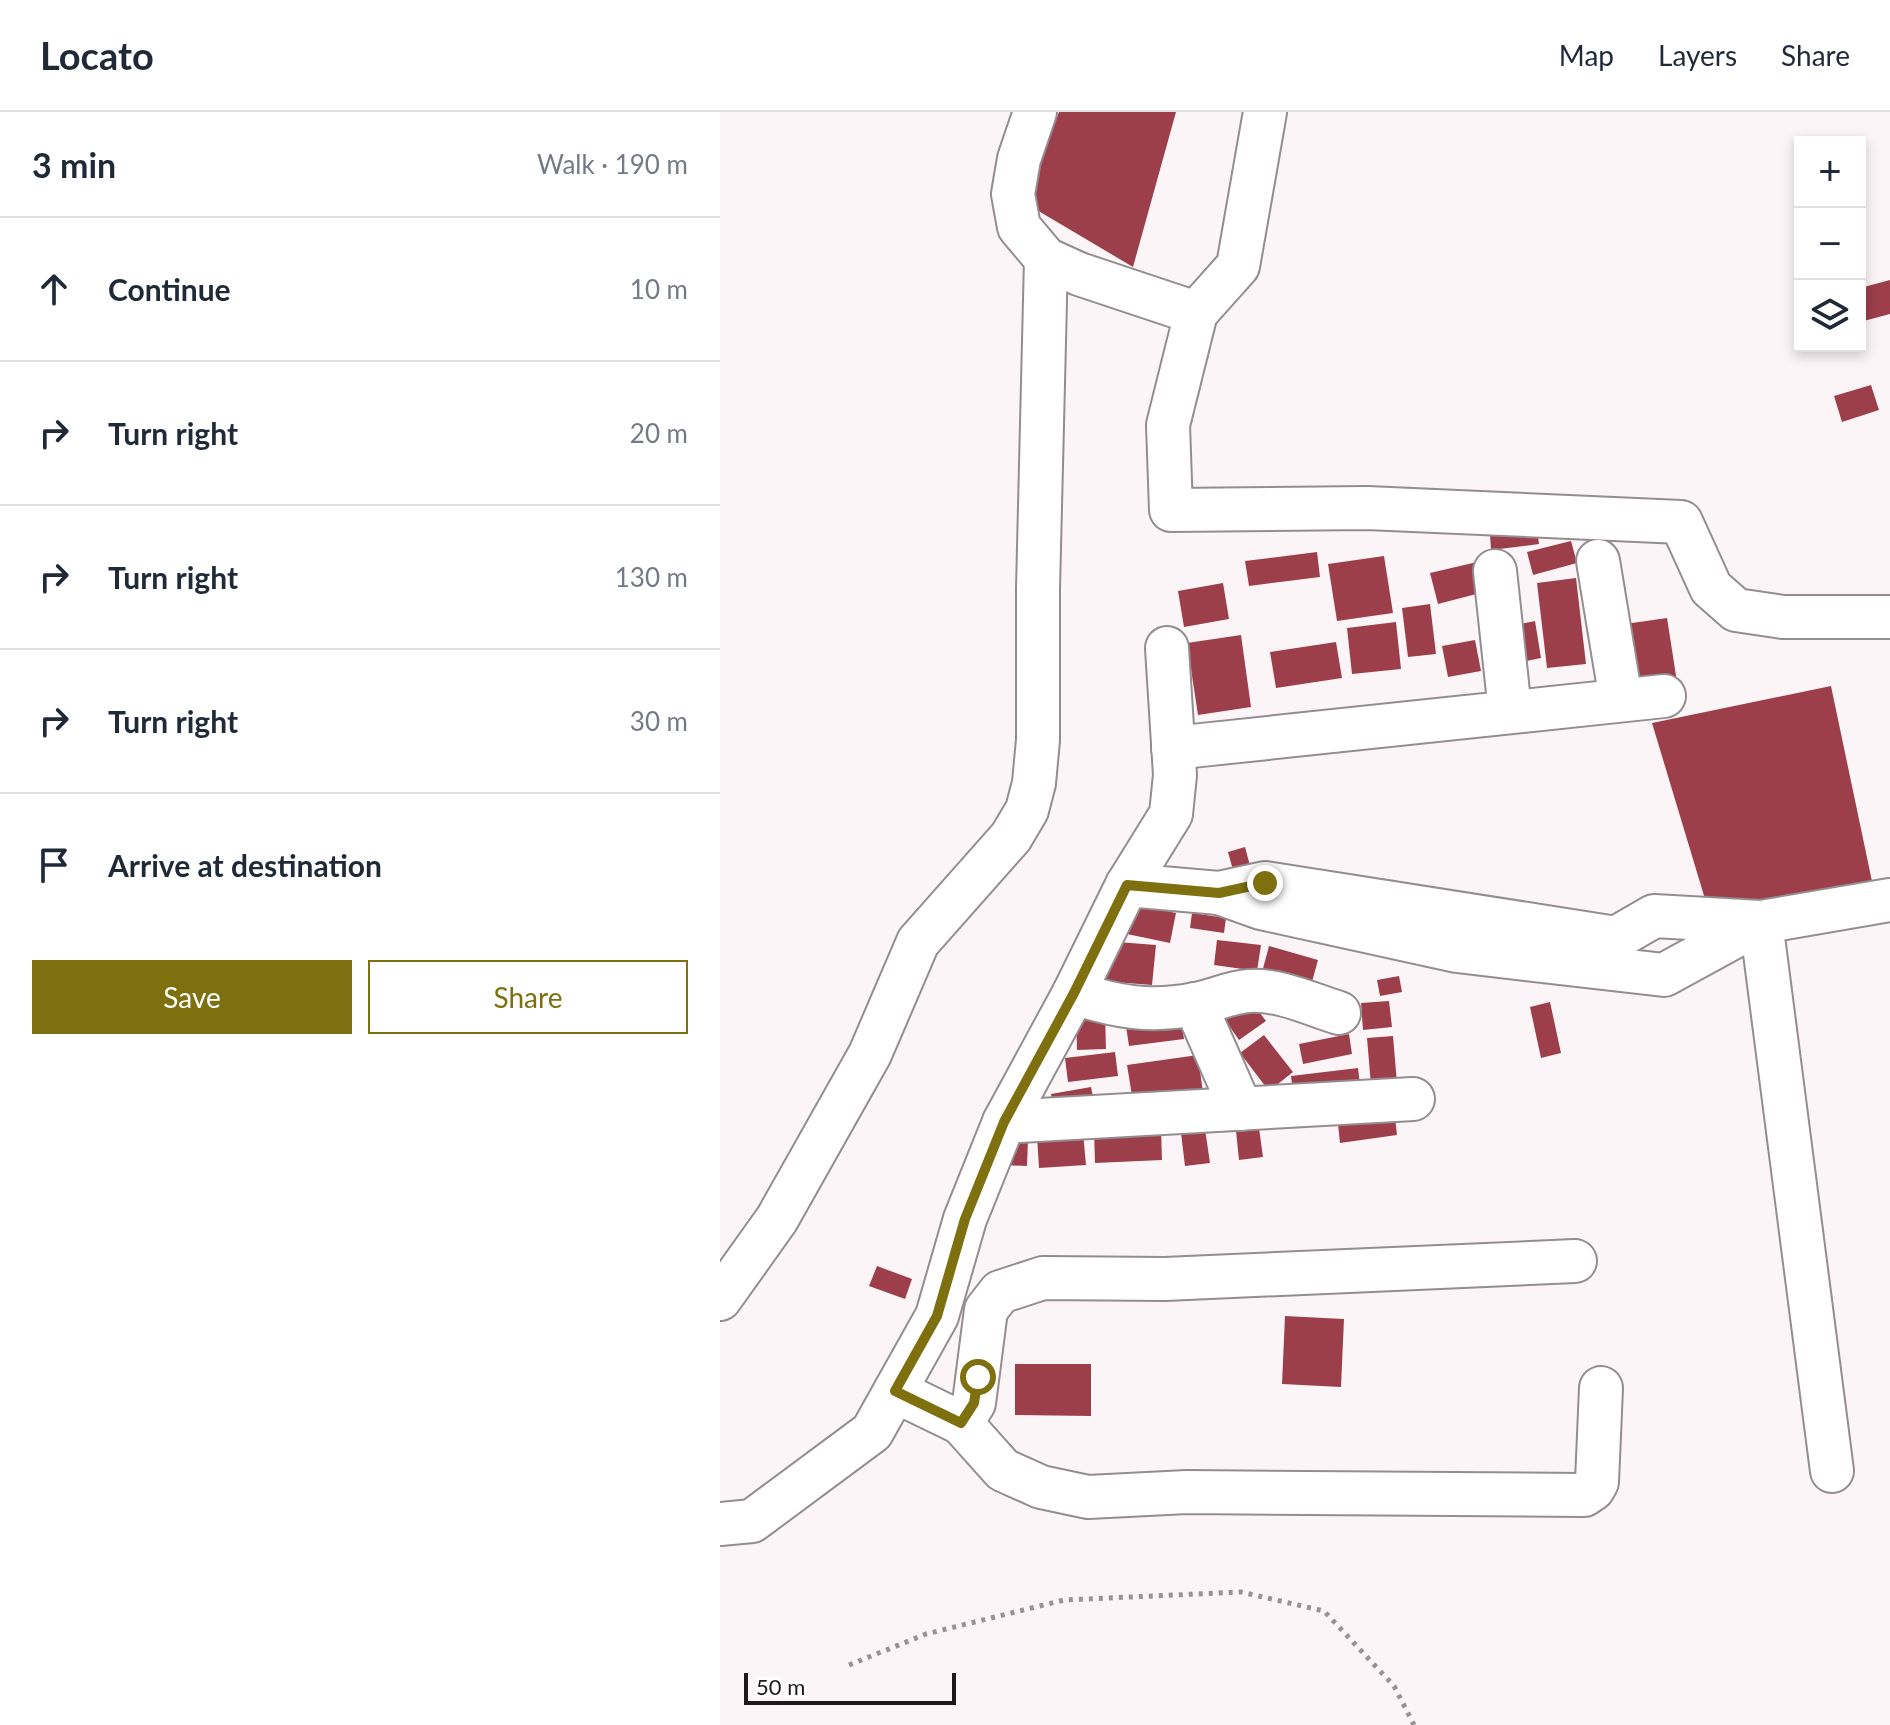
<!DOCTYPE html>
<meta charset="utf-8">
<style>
:root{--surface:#fff;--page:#f6f6f7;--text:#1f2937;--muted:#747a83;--line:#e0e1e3;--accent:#7f700f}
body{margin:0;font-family:Lato,sans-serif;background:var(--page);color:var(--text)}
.controls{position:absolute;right:24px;top:24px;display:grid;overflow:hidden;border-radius:0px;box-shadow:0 4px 12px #0003}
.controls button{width:72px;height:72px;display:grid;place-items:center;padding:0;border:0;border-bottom:2px solid var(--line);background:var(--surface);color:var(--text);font:40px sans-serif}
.scale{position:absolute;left:24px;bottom:20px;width:212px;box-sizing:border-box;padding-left:8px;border:4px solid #1c1a1a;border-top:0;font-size:22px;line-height:28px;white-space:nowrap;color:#1c1a1a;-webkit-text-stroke:6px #fff;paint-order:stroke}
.stop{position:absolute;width:24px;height:24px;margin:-18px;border:6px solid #7f700f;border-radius:50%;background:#fff}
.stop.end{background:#7f700f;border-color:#fff;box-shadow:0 2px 8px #0008}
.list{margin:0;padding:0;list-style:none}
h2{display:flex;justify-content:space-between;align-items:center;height:104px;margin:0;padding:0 32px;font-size:34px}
h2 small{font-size:26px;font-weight:400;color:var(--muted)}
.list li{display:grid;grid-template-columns:52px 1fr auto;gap:24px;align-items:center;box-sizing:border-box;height:144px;padding:0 32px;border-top:2px solid var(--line)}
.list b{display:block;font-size:30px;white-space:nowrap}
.list em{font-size:26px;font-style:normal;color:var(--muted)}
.actions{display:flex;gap:16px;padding:24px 32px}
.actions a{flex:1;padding:18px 0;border:2px solid var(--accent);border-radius:0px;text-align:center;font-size:28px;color:var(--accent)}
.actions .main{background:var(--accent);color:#fff}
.icon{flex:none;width:44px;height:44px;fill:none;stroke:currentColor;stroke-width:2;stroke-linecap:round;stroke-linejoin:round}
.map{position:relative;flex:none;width:1170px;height:1613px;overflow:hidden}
header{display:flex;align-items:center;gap:48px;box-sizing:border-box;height:112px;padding:0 40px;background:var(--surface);border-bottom:2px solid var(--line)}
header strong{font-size:38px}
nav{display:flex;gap:44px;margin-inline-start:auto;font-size:28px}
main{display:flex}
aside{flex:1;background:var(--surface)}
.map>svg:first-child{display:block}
</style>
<header>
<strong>Locato</strong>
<nav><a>Map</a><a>Layers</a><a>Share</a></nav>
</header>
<main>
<aside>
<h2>3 min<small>Walk · 190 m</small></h2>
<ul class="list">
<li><svg class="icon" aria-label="ahead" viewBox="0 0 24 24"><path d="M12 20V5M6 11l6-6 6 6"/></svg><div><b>Continue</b></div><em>10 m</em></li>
<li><svg class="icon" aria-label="right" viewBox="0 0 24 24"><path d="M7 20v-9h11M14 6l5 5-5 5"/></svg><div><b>Turn right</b></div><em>20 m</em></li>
<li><svg class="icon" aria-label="right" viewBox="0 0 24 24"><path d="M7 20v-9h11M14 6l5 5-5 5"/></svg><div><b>Turn right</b></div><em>130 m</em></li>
<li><svg class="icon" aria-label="right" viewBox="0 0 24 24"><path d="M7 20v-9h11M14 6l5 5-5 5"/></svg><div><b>Turn right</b></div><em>30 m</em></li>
<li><svg class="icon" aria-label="arrive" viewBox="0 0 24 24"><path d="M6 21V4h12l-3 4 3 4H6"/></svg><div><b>Arrive at destination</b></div></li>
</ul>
<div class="actions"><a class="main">Save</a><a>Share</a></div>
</aside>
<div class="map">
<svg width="1170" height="1613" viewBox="0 0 1170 1613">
<rect width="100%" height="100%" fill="#fcf5f8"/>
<!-- building -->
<g fill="#9c3f4a">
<path d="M 339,0 L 456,0 L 413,155 L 305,91 Z"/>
<path d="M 1170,168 L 1170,202 L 1140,210 L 1140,176 Z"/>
<path d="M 1151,273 L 1159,298 L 1122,310 L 1114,284 Z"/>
<path d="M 817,417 L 819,432 L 771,438 L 770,422 Z"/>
<path d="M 851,429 L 857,451 L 813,463 L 807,440 Z"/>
<path d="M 597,440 L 600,465 L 529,474 L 525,449 Z"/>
<path d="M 664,444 L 673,501 L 617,509 L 608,452 Z"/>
<path d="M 757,450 L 764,480 L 718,492 L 710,461 Z"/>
<path d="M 856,466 L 866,552 L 827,556 L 817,471 Z"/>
<path d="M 503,471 L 509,507 L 464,515 L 458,479 Z"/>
<path d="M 710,492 L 716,542 L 688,545 L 682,496 Z"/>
<path d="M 947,506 L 957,570 L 916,577 L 905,512 Z"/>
<path d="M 815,509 L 821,546 L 801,550 L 795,513 Z"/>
<path d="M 676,510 L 681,557 L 632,562 L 627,516 Z"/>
<path d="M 521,523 L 531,595 L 478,603 L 467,531 Z"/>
<path d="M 755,528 L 761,559 L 728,565 L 722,534 Z"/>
<path d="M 616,530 L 622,566 L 556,576 L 550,540 Z"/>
<path d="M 1111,574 L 1153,774 L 988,797 L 932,611 Z"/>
<path d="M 525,735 L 533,765 L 516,769 L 508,740 Z"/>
<path d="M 413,792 L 456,801 L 450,831 L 407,822 Z"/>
<path d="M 472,801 L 506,806 L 504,821 L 470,816 Z"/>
<path d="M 497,828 L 541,833 L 537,859 L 494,853 Z"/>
<path d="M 385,829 L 436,833 L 432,873 L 381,869 Z"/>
<path d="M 549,834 L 598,848 L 590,877 L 541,864 Z"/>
<path d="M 679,864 L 682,880 L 660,884 L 657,868 Z"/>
<path d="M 531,889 L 546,909 L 519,928 L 505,908 Z"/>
<path d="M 669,889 L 672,915 L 643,918 L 641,891 Z"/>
<path d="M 830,890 L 841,941 L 821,946 L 810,895 Z"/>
<path d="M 356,901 L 385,901 L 386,937 L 357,938 Z"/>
<path d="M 461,906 L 464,927 L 409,934 L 406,914 Z"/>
<path d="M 629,922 L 632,942 L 583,952 L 579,932 Z"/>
<path d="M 544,923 L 573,960 L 549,979 L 520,941 Z"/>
<path d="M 673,924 L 678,983 L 652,985 L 647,926 Z"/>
<path d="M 395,940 L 398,964 L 348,970 L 345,946 Z"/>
<path d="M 478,943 L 483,981 L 413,990 L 407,953 Z"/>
<path d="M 638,956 L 641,981 L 574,988 L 571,964 Z"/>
<path d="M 371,975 L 375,994 L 334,1001 L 331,982 Z"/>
<path d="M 674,996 L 677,1023 L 620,1031 L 617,1003 Z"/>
<path d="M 539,1016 L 543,1045 L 519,1048 L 516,1019 Z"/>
<path d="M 441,1017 L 442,1048 L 375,1051 L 374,1019 Z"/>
<path d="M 485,1017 L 490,1051 L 465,1054 L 461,1021 Z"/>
<path d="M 363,1021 L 366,1053 L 319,1056 L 317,1024 Z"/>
<path d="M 284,1027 L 308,1027 L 307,1054 L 283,1053 Z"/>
<path d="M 157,1154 L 192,1167 L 185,1187 L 149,1174 Z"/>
<path d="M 565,1204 L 624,1207 L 621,1275 L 562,1272 Z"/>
<path d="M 295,1252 L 371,1252 L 371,1304 L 295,1303 Z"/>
</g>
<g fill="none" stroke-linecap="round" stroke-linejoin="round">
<defs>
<g id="minor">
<path d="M 315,0 L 299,47 L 293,82 L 299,115 L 326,147 L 359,162 L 476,201 L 448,313 L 451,398 L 647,396 L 961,410 L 991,476 L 1016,498 L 1063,505 L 1170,505"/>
<path d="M 476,201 L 518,154 L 545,0"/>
<path d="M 878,449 L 901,588"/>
<path d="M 775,459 L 790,599"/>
<path d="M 453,636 L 944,584"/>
<path d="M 407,773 L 499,781 L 541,796 L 737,839 L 944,863 L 1041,810 L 1170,788"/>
<path d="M 499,781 L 545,771 L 896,826 L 934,804 L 1041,810 L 1112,1359"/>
<path d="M 354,881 C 397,895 430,901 475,892 C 493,889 511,880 529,879 C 560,877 590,892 619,901"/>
<path d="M 475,892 L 521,997"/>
<path d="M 284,1010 L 693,987"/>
<path d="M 0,1187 L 57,1107 L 150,942 L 198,830 L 291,725 L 307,698 L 314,671 L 318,628 L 318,477 L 326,147"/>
<path d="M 175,1279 L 241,1311 L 254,1291 L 266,1198 L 280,1180 L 323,1166 L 445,1167 L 855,1149"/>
<path d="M 241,1311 L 283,1358 L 321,1375 L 368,1385 L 467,1380 L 864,1383 L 873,1377 L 877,1370 L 881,1276"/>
<path d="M 0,1412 L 32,1409 L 152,1320 L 217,1204 L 245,1107 L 284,1010 L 354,881 L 407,773 L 451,702 L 455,663 L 447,536"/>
</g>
</defs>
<!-- minor casing -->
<use href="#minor" stroke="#938d8f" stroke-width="46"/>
<!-- path -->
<path stroke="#979294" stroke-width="5" stroke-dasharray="4 6" stroke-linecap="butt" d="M 129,1553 L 206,1522 L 344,1488 L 521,1480 L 604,1499 L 674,1574 L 694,1613"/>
<!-- minor -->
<use href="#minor" stroke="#fff" stroke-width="42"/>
</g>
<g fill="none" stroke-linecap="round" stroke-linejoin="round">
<!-- route -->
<path stroke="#7f700f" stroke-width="10" d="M 258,1265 L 254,1291 L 241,1311 L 175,1279 L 217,1204 L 245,1107 L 284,1010 L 354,881 L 407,773 L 499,781 L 545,771"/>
</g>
</svg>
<div class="controls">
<button>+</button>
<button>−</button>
<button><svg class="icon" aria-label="layers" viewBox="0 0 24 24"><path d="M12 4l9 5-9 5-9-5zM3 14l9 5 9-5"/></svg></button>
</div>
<div class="scale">50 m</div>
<div class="stop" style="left:258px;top:1265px"></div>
<div class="stop end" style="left:545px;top:771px"></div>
</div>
</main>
